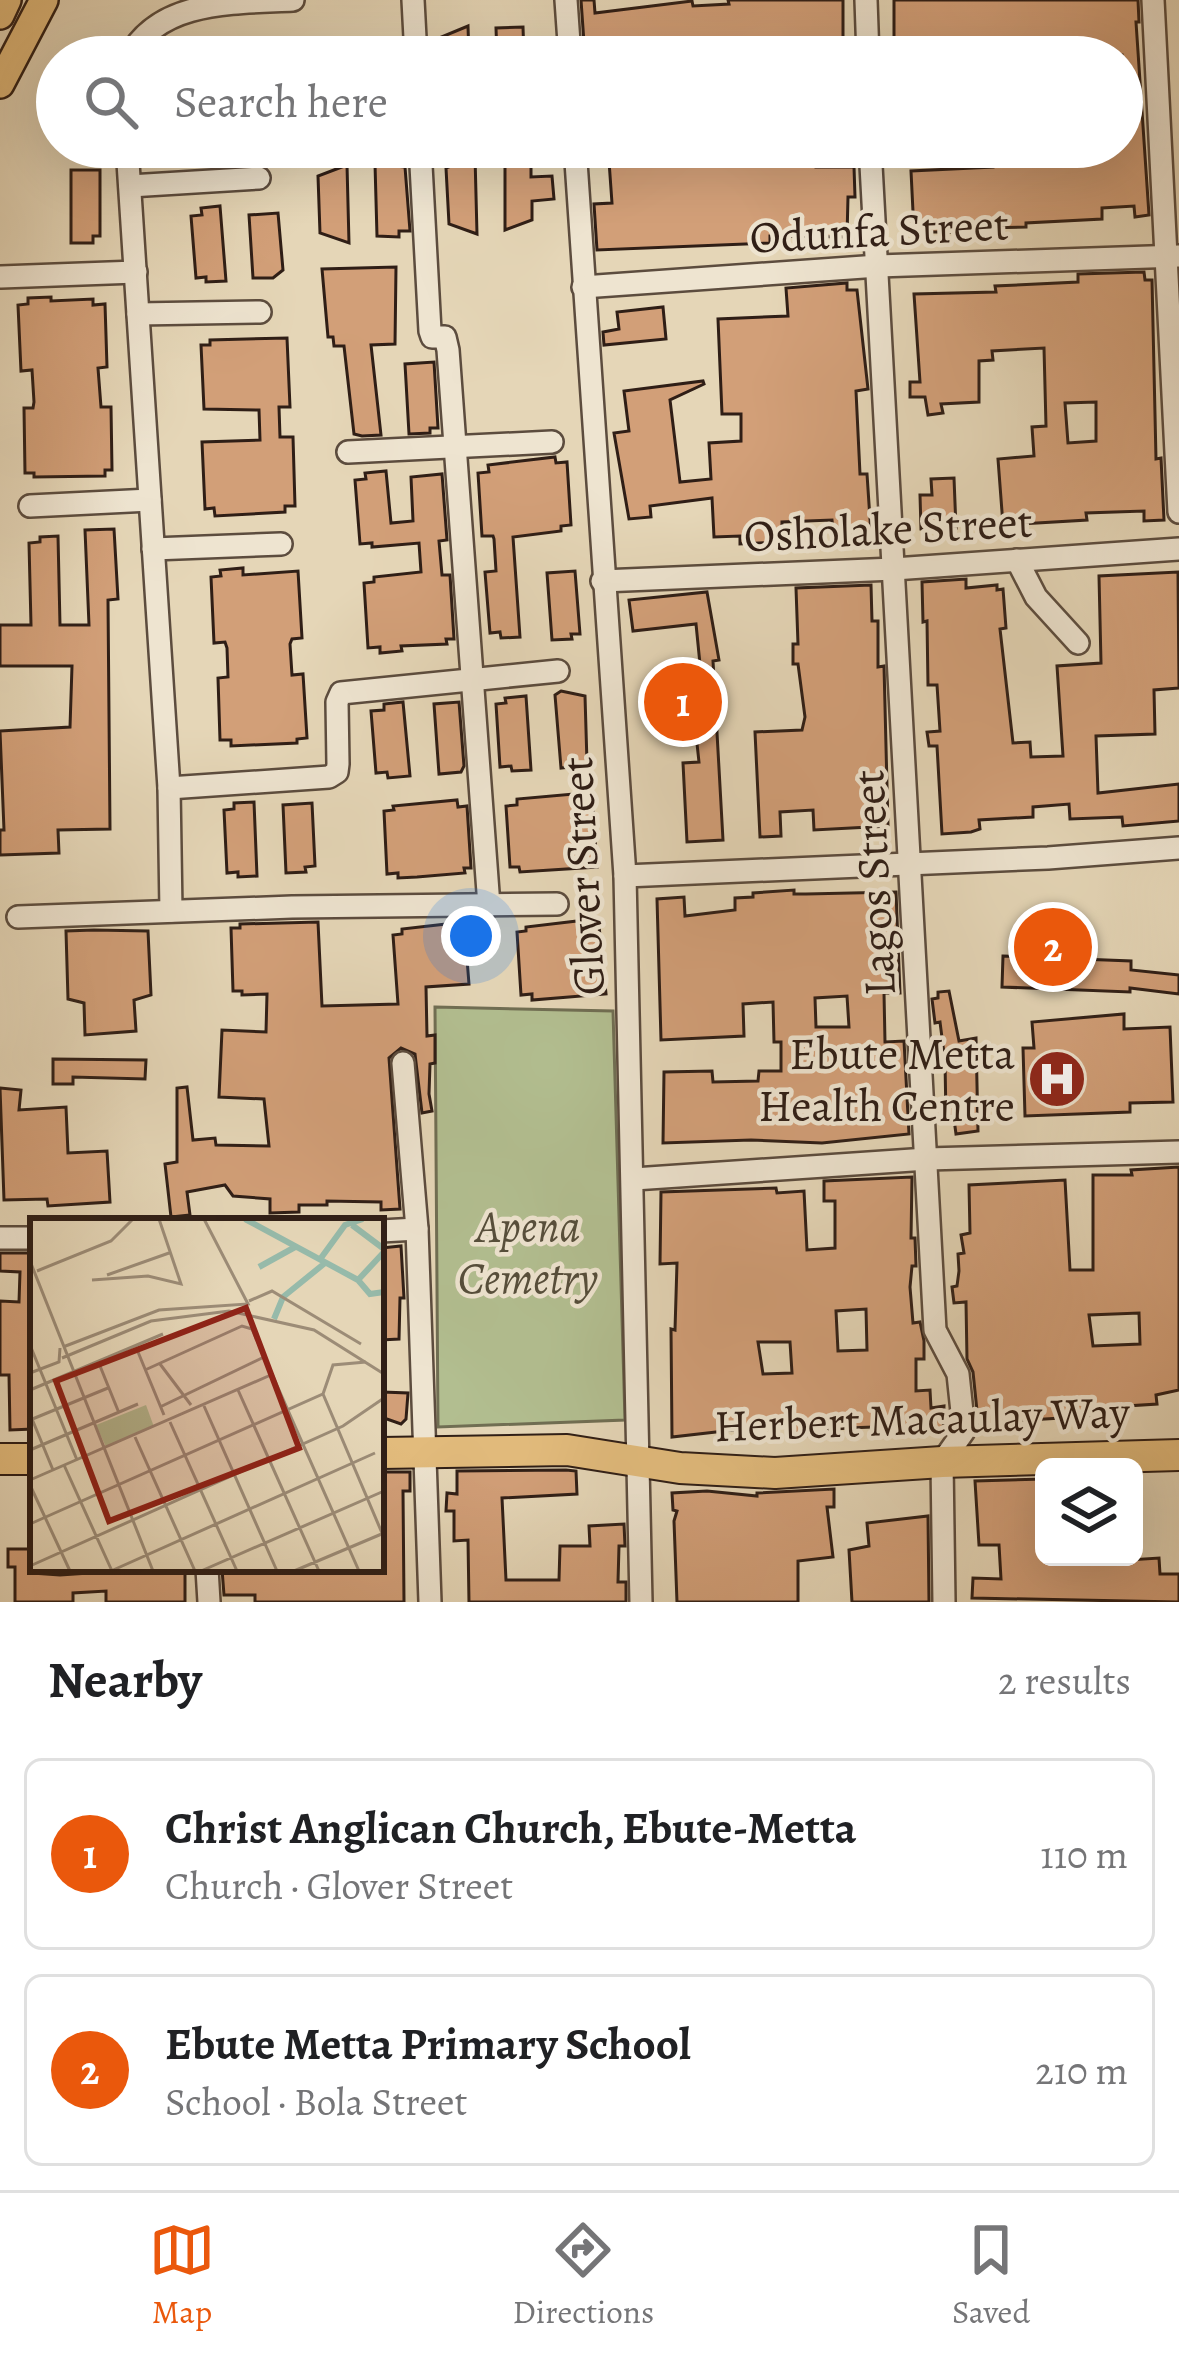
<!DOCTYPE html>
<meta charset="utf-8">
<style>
:root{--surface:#fff;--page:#f6f6f6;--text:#202124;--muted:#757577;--line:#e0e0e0;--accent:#ea580c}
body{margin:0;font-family:Alegreya,serif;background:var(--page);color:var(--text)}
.controls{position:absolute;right:36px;bottom:36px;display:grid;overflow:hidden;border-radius:18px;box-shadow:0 12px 48px #0002}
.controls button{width:108px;height:108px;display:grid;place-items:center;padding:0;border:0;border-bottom:3px solid var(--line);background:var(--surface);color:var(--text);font:60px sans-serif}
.you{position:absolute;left:471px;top:936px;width:42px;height:42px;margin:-30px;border:9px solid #fff;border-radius:50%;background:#1a73e8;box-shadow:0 0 0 18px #1a73e833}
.badge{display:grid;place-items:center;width:78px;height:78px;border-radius:50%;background:var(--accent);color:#fff;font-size:39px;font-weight:700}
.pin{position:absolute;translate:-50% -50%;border:6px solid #fff;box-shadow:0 3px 12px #0006}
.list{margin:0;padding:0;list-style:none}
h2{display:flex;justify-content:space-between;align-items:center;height:156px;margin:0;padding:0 48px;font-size:51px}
h2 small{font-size:39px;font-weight:400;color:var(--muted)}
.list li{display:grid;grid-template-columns:78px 1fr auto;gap:36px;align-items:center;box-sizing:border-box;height:192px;margin:0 24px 24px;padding:0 24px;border:3px solid var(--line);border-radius:18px}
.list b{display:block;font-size:45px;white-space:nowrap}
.list p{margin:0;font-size:39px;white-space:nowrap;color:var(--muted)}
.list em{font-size:39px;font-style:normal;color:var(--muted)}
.icon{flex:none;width:66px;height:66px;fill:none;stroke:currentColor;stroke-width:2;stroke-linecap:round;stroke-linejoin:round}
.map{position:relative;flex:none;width:1179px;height:1602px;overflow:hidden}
.search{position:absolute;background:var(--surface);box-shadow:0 12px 48px #0002;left:36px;right:36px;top:36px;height:132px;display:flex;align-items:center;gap:30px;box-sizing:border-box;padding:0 42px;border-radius:66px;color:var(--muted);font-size:45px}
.sheet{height:588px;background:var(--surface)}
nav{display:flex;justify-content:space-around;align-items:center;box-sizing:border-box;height:168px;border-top:3px solid var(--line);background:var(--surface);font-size:33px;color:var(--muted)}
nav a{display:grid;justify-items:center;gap:6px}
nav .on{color:var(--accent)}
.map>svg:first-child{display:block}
</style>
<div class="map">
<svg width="1179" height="1602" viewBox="0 0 1179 1602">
<rect width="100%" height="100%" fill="#e5d6b7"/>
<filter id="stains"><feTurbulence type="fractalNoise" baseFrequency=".00167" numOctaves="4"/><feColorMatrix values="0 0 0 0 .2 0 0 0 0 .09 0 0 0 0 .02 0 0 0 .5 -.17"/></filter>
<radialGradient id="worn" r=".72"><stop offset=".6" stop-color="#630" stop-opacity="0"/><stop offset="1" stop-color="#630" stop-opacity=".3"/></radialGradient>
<!-- green -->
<path fill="#b2be90" stroke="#706e53" stroke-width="3" d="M 435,1007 L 613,1011 L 625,1420 L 438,1427 Z"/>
<!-- building -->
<g fill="#d29f78" stroke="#2f1e16" stroke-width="3" fill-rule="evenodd">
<path d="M 581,0 L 594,0 L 595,13 L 692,1 L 693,6 L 729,4 L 728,0 L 843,0 L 843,57 L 585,57 Z"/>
<path d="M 894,0 L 1138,0 L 1139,22 L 1136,22 L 1149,215 L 1135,217 L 1134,206 L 1102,208 L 1102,219 L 1026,223 L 1026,227 L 983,228 L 983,232 L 914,232 L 911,171 L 993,167 L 992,147 L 1122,147 L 1122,55 L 1053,57 L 1052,52 L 1012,57 L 894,57 Z"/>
<path d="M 468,26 L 469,57 L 440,57 L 439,38 Z"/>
<path d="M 523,27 L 524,57 L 497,57 L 496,28 Z"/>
<path d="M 608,147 L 815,147 L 816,167 L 854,167 L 855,197 L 848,197 L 847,237 L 770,236 L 770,243 L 597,250 L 594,204 L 612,203 Z"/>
<path d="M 505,153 L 531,162 L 531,177 L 552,176 L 554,199 L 532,201 L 532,220 L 505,230 Z"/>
<path d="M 475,156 L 477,234 L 449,224 L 446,168 Z"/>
<path d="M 375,164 L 405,167 L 410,231 L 399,231 L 399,237 L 377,236 Z"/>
<path d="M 347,165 L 349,243 L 320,233 L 318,176 Z"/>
<path d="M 71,170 L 100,170 L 100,236 L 93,236 L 93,243 L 71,243 Z"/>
<path d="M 220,206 L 226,281 L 206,282 L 206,277 L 196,278 L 191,216 L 202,215 L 201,208 Z"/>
<path d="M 278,213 L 283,270 L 273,278 L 253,278 L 249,215 Z"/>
<path d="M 396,267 L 395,344 L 371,345 L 381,435 L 362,436 L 354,434 L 344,346 L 334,346 L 333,337 L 328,337 L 322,269 Z"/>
<path d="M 1144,272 L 1145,280 L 1152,280 L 1156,459 L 1161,458 L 1164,520 L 1144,521 L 1144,511 L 1086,513 L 1087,520 L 1003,525 L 998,459 L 1034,456 L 1032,427 L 1046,426 L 1044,348 L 992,351 L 993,360 L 979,361 L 979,402 L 941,404 L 943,413 L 928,415 L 925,397 L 910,397 L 910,382 L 920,382 L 914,294 L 996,292 L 995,286 L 1078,282 L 1078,274 ZM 1096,402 L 1096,441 L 1068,443 L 1065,403 Z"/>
<path d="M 847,283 L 847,290 L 857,290 L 868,389 L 856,391 L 860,474 L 867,474 L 871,534 L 849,535 L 849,528 L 833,529 L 832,520 L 782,522 L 782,542 L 740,544 L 740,536 L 714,537 L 712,498 L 650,506 L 651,517 L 629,519 L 614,433 L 629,431 L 624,391 L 703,381 L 704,384 L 670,400 L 680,482 L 711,479 L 709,443 L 741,441 L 741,414 L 722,414 L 718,319 L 788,316 L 786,288 Z"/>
<path d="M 51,297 L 51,301 L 93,299 L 93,305 L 105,304 L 107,367 L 98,368 L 101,407 L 111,407 L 112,470 L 105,470 L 105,476 L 34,477 L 34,473 L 25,473 L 24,408 L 33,408 L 34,402 L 32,370 L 21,371 L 18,305 L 28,304 L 28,298 Z"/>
<path d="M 663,307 L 666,339 L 604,345 L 603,332 L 619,329 L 617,312 Z"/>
<path d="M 287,338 L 290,407 L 279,407 L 280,437 L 293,437 L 295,506 L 285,506 L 285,512 L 215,516 L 214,508 L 205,509 L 202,442 L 260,440 L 259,410 L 204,409 L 201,345 L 210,345 L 210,340 Z"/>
<path d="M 434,362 L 438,428 L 430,428 L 430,433 L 409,434 L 405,364 Z"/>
<path d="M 555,457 L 556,463 L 567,462 L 571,525 L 561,526 L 561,531 L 513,537 L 520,637 L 501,638 L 500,632 L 490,633 L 485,572 L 496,571 L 494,539 L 493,536 L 482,536 L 478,473 L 489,472 L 488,465 Z"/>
<path d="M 386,471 L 391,523 L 413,521 L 411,477 L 442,474 L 447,540 L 439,541 L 442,575 L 450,575 L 454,639 L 446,639 L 447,644 L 401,646 L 402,651 L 380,653 L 380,647 L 368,648 L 364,583 L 374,582 L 374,577 L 421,572 L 419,543 L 372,547 L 372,543 L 360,544 L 355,480 L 366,479 L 365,473 Z"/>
<path d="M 954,478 L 956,528 L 921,529 L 920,495 L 932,495 L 931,479 Z"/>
<path d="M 114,529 L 118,599 L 108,600 L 110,829 L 58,830 L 59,853 L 0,855 L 0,830 L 4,830 L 0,731 L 70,727 L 72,666 L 0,666 L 0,625 L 31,625 L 29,543 L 40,542 L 40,537 L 58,536 L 60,625 L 89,625 L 85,530 Z"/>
<path d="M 243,568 L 243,575 L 298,571 L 302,638 L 292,639 L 290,644 L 292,675 L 303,674 L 307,738 L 297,739 L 297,743 L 231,746 L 231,740 L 220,740 L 218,678 L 228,677 L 227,648 L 225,642 L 214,643 L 211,577 L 221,576 L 220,570 Z"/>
<path d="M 575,571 L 580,634 L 571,634 L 572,639 L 552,640 L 547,573 Z"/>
<path d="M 1178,572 L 1179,688 L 1154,690 L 1155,734 L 1096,736 L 1098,793 L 1179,784 L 1179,821 L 1123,826 L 1122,817 L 1070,819 L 1069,804 L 1033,807 L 1033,817 L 979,820 L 980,829 L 971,832 L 942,834 L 937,746 L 929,746 L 927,732 L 940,731 L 937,685 L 928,685 L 927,621 L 923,622 L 922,582 L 966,579 L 966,588 L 997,585 L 997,590 L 1003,589 L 1006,628 L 1000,629 L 1013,743 L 1030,742 L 1031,757 L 1063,756 L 1057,666 L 1101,663 L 1099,576 Z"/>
<path d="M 871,585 L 872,621 L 878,621 L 878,667 L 884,666 L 888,826 L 814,830 L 813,810 L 780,812 L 781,836 L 760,837 L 755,732 L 802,730 L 805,717 L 798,664 L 793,664 L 793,644 L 798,644 L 796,588 Z"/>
<path d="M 707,592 L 719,660 L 713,661 L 723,840 L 687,842 L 683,763 L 699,762 L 695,725 L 656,728 L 649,694 L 658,694 L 656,677 L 701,674 L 696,624 L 633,631 L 629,600 Z"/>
<path d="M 561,691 L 585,696 L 587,763 L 579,766 L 561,768 L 555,695 Z"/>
<path d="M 526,696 L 531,770 L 512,771 L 511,766 L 500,767 L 496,704 L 506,703 L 505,698 Z"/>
<path d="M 403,702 L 410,776 L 388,778 L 387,772 L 376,773 L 371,711 L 384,710 L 384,704 Z"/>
<path d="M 459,702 L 464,766 L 461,772 L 439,774 L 434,704 Z"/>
<path d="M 585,793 L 592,796 L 597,867 L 520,872 L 519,867 L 510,867 L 506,806 L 517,805 L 517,799 Z"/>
<path d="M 457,800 L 458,807 L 467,806 L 471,868 L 464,868 L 465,873 L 417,877 L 398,878 L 398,873 L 387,874 L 384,811 L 394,810 L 393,806 Z"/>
<path d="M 254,802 L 257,876 L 238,877 L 238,872 L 227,873 L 224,810 L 234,809 L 234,803 Z"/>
<path d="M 312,803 L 315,866 L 305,867 L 306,872 L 286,873 L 283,805 Z"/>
<path d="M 794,890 L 794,894 L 806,894 L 896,892 L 900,993 L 884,993 L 885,1042 L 904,1041 L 909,1134 L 822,1143 L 751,1140 L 663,1143 L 664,1072 L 712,1071 L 713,1082 L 758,1081 L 759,1071 L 781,1071 L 781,1042 L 774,1042 L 773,1002 L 743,1004 L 744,1036 L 661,1040 L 657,899 L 684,897 L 685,916 L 735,910 L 735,898 L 753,897 L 753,893 ZM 847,996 L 849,1027 L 816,1027 L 815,998 Z"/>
<path d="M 594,919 L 595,926 L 599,926 L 606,994 L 532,1000 L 532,994 L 521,995 L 517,932 L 526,931 L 526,927 Z"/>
<path d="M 318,922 L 322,1006 L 398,1004 L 393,935 L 402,934 L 402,929 L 464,922 L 469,984 L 426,987 L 427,1036 L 435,1035 L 435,1063 L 430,1064 L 429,1094 L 432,1111 L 422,1113 L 415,1054 L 401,1048 L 389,1058 L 400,1209 L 381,1210 L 381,1202 L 327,1201 L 327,1205 L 299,1205 L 299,1212 L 270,1213 L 270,1199 L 233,1196 L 225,1185 L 187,1192 L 190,1215 L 171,1217 L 165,1164 L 177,1162 L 177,1088 L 187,1087 L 193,1140 L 215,1138 L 216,1145 L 269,1146 L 264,1099 L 219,1097 L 222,1030 L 266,1032 L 267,994 L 242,995 L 242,991 L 233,991 L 231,928 L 240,928 L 240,924 Z"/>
<path d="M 94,930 L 148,931 L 151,995 L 134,1000 L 136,1031 L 85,1035 L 84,1003 L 68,999 L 66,931 Z"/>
<path d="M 1003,956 L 1131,961 L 1131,970 L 1179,975 L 1179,994 L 1130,988 L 1130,992 L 1002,987 Z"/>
<path d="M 949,991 L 959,1041 L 976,1038 L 978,1131 L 956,1134 L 954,1119 L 946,1119 L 945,1061 L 940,1022 L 935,1023 L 932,999 L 938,998 L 938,992 Z"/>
<path d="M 1124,1014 L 1124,1029 L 1170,1027 L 1173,1102 L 1130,1103 L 1130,1112 L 1025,1116 L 1023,1048 L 1034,1048 L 1032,1022 Z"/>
<path d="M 53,1059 L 146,1060 L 145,1079 L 73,1077 L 73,1084 L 53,1084 Z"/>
<path d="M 0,1088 L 21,1090 L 19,1110 L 66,1107 L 68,1153 L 107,1151 L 110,1202 L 48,1206 L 47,1199 L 4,1200 Z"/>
<path d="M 1179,1167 L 1179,1390 L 1156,1395 L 1157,1404 L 1127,1406 L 1127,1414 L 1012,1421 L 1012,1428 L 979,1430 L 973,1372 L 967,1359 L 966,1302 L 954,1303 L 952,1287 L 957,1286 L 959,1271 L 958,1254 L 964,1253 L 961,1235 L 970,1233 L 969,1185 L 1065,1180 L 1070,1270 L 1093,1270 L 1093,1175 L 1132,1175 L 1131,1170 ZM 1139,1313 L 1140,1344 L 1093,1346 L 1089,1315 Z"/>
<path d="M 912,1177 L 911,1238 L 915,1238 L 916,1266 L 912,1266 L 910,1287 L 913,1323 L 920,1322 L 924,1341 L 924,1359 L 916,1359 L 916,1391 L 930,1390 L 931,1408 L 944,1406 L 943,1432 L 898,1434 L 898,1426 L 848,1428 L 825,1430 L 826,1435 L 795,1436 L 794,1423 L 672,1437 L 671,1329 L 675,1330 L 677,1263 L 660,1264 L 661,1192 L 776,1188 L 777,1193 L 804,1191 L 807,1250 L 835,1248 L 835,1201 L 824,1201 L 824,1181 ZM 866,1309 L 867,1350 L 838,1351 L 836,1311 ZM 758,1342 L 790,1342 L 792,1373 L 763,1374 Z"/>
<path d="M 401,1246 L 404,1298 L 400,1298 L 399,1339 L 381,1340 L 381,1248 Z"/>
<path d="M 0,1253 L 33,1253 L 33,1429 L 10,1430 L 9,1375 L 0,1375 L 0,1301 L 19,1302 L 20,1272 L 0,1271 Z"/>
<path d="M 382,1392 L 408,1393 L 406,1419 L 401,1424 L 381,1417 Z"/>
<path d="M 566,1470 L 576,1471 L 577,1494 L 502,1498 L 506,1580 L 559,1580 L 560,1546 L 590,1546 L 589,1526 L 624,1524 L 625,1546 L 619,1546 L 618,1582 L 626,1582 L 626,1602 L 469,1602 L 468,1540 L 454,1541 L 454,1511 L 446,1511 L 447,1493 L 457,1494 L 457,1471 Z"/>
<path d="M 381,1472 L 410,1472 L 410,1491 L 403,1491 L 404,1602 L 255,1602 L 255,1595 L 224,1595 L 222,1569 L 381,1569 Z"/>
<path d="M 1044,1479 L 1044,1557 L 1098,1557 L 1098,1562 L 1159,1558 L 1160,1574 L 1179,1574 L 1179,1602 L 972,1598 L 973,1578 L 1001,1579 L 999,1545 L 979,1545 L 975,1481 Z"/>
<path d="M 834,1489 L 834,1507 L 827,1507 L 833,1557 L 798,1561 L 798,1602 L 677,1602 L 674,1521 L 677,1511 L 673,1510 L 672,1493 L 707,1491 L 757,1496 L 757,1493 Z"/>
<path d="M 928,1516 L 929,1602 L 852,1602 L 849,1550 L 869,1546 L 867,1523 Z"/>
<path d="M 8,1549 L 33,1549 L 33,1573 L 60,1575 L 106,1572 L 105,1569 L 185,1569 L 185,1602 L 106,1602 L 106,1591 L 73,1593 L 73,1602 L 15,1602 L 15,1567 L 8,1567 Z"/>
</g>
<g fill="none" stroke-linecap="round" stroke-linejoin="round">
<defs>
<g id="minor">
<path d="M 413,0 L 416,57"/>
<path d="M 566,0 L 570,57"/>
<path d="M 866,0 L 868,57"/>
<path d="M 1153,0 L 1179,512"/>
<path d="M 129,57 C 159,0 232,3 293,0"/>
<path d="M 127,147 L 169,788 L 171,911"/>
<path d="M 420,147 L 430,331 L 432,337 L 445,337 L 448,350 L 489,906"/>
<path d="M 575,147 L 625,876 L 641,1602"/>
<path d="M 870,147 L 935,1330 L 958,1374 L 964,1431 L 942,1462 L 944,1602"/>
<path d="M 130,186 L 259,178"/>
<path d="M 1,277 L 136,272"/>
<path d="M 583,287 L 878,266 L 1179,256"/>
<path d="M 138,314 L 260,312"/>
<path d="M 348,452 L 552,442"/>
<path d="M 30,506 L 150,500"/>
<path d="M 153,549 L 281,544"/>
<path d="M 1017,560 L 1036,597 L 1078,643"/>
<path d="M 602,581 L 894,569 L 1179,549"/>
<path d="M 169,788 L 329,777 L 337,772 L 338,764 L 337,702 L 341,693 L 558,671"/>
<path d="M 625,876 L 1048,858 L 1179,848"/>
<path d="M 18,917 L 292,907 L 557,904"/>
<path d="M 403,1063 L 417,1229 L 430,1602"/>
<path d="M 634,1179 L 927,1159 L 1179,1152"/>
<path d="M 381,1231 L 417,1229"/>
<path d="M 0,1238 L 33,1238"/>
<path d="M 207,1569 L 209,1602"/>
</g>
<g id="major">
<path d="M 0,15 L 7,0"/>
<path d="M 0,84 L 44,0"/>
</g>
<g id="highway">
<path d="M 381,1453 L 567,1450 L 680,1468 L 775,1473 L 942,1462 L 1179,1455"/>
<path d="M 0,1459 L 33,1459"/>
</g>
</defs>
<!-- minor casing -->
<use href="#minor" stroke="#5c4c3e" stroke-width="26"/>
<!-- major casing -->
<use href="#major" stroke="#2f1e16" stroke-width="32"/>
<!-- highway casing -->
<use href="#highway" stroke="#2f1e16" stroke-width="34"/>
<!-- minor -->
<use href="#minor" stroke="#eee4d0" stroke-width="21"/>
<!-- major -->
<use href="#major" stroke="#e2bb7c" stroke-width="27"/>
<!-- highway -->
<use href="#highway" stroke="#e2bb7c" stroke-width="30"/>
</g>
<!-- icons -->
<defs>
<symbol id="hospital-disc" viewBox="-11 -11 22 22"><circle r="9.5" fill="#8f2418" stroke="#eee4d0"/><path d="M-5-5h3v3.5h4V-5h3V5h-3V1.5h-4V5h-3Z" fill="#fff"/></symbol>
</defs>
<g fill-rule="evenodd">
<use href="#hospital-disc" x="1024" y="1046" width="66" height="66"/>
</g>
<g text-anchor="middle" stroke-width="9" stroke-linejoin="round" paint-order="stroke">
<!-- street labels -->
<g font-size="45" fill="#2f1e16" stroke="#eee4d0">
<text transform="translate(879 230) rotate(-3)" y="16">Odunfa Street</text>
<text transform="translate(888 528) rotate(-3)" y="16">Osholake Street</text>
<text transform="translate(582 876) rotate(-93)" y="16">Glover Street</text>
<text transform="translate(873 883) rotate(-93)" y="16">Lagos Street</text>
<text transform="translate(922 1418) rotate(-2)" y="16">Herbert Macaulay Way</text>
</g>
<!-- poi labels -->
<g font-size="45" fill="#2f1e16" stroke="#eee4d0" text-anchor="end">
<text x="1015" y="1069">Ebute Metta<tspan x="1015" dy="52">Health Centre</tspan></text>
</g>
<!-- park labels -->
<g font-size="45" font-style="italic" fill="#564e3b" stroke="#eee4d0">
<text x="528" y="1241">Apena<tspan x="528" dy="52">Cemetry</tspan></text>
</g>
</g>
<!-- overview -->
<g transform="translate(30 1218)">
<rect width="354" height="354" fill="#e5d6b7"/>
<path d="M 116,187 L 124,209 L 76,229 L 66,207 Z" fill="#b2be90"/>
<path fill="none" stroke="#96baaa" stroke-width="6" d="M 215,1 L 328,62 L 340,76 L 354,74M 322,7 L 354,31M 291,40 L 315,7 L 333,1M 229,49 L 267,28M 328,62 L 354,34M 244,101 L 253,79 L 295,45"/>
<path fill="none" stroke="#9c8c77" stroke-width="3" d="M 0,43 L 123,353M 7,53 L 81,23 L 103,1M 77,57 L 139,35M 62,62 L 118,58 L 151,66 L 129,1M 219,83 L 242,73 L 331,126M 0,127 L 47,242M 33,129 L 129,92 L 218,86 L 174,1M 108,134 L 134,197M 32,140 L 121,103 L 199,93 L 284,112 L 354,156M 68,143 L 89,195M 130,146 L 161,187M 115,152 L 212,108 L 222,111 L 329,353M 0,155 L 29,144 L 30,130M 0,172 L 133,116M 208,172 L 289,353M 293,176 L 303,147 L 336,144M 174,188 L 247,353M 130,189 L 234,139M 0,196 L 23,252M 0,202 L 78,170M 140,204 L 207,353M 105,219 L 165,353M 0,232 L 108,186M 34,247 L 82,353M 0,262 L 243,156M 0,267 L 40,353M 0,306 L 293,176 L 352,315M 0,348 L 313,208 L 354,180M 81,353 L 345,235M 171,353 L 354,273M 264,353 L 354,315"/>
<path fill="#8f2418" fill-opacity="0.15" stroke="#8f2418" stroke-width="6" d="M 216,90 L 269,230 L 79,303 L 26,163 Z"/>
<rect width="354" height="354" fill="none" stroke="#2f1e16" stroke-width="6"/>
</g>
<rect width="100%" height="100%" filter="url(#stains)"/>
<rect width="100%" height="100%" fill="url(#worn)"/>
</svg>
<div class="controls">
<button><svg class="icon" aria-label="layers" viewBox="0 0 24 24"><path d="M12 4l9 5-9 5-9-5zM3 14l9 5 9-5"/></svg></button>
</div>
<div class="you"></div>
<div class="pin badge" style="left:683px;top:702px">1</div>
<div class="pin badge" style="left:1053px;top:947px">2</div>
<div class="search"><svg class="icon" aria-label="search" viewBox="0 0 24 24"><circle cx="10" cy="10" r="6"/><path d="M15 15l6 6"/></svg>Search here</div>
</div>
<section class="sheet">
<h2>Nearby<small>2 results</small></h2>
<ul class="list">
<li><span class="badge">1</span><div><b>Christ Anglican Church, Ebute-Metta</b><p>Church · Glover Street</p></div><em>110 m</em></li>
<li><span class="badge">2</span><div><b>Ebute Metta Primary School</b><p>School · Bola Street</p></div><em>210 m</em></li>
</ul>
</section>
<nav>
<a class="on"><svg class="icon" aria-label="map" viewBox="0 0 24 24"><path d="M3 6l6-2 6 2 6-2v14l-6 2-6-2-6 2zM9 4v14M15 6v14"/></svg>Map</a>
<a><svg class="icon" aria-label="directions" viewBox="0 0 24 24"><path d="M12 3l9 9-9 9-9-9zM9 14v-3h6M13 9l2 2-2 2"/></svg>Directions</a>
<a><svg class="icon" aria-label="saved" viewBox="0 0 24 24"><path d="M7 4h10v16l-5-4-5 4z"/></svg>Saved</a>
</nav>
